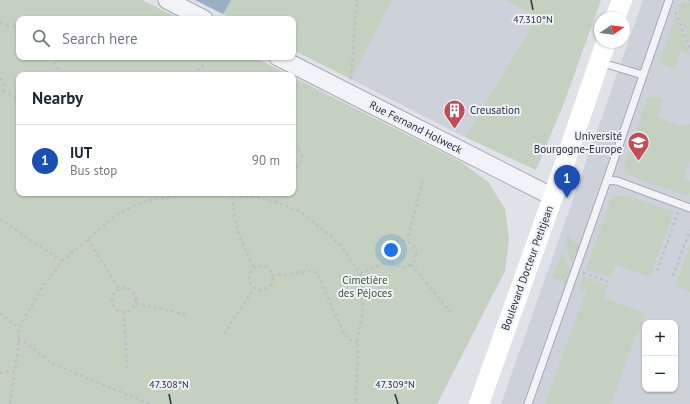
<!DOCTYPE html>
<meta charset="utf-8">
<style>
:root{--surface:#fff;--page:#f6f6f7;--text:#1f2937;--muted:#747a83;--line:#e0e1e3;--accent:#c54b57}
body{margin:0;font-family:"PT Sans",sans-serif;background:var(--page);color:var(--text)}
.controls{position:absolute;right:12px;bottom:12px;display:grid;overflow:hidden;border-radius:8px;box-shadow:0 1px 3px #0004}
.controls button{width:36px;height:36px;display:grid;place-items:center;padding:0;border:0;border-bottom:1px solid var(--line);background:var(--surface);color:var(--text);font:20px sans-serif}
.compass{position:absolute;left:594px;top:12px;width:36px;height:36px;border-radius:50%;background:var(--surface);box-shadow:0 1px 3px #0004;rotate:77deg}
.you{position:absolute;left:391px;top:250px;width:14px;height:14px;margin:-10px;border:3px solid #fff;border-radius:50%;background:#1a73e8;box-shadow:0 0 0 6px #1a73e833}
.badge{display:grid;place-items:center;width:26px;height:26px;border-radius:50%;background:var(--accent);color:#fff;font-size:13px;font-weight:700}
.pin{position:absolute;translate:-50% -33px;filter:drop-shadow(0 1px 2px #0008)}
.pin::after{content:'';position:absolute;top:21px;width:14px;height:12px;background:inherit;clip-path:polygon(0 0,100% 0,50% 100%)}
.list{margin:0;padding:0;list-style:none}
h2{display:flex;justify-content:space-between;align-items:center;height:52px;margin:0;padding:0 16px;font-size:17px}
h2 small{font-size:13px;font-weight:400;color:var(--muted)}
.list li{display:grid;grid-template-columns:26px 1fr auto;gap:12px;align-items:center;box-sizing:border-box;height:72px;padding:0 16px;border-top:1px solid var(--line)}
.list b{display:block;font-size:15px;white-space:nowrap}
.list p{margin:0;font-size:13px;white-space:nowrap;color:var(--muted)}
.list em{font-size:13px;font-style:normal;color:var(--muted)}
.icon{flex:none;width:22px;height:22px;fill:none;stroke:currentColor;stroke-width:2;stroke-linecap:round;stroke-linejoin:round}
.map{position:relative;flex:none;width:690px;height:404px;overflow:hidden}
.search{position:absolute;background:var(--surface);box-shadow:0 1px 3px #0004;left:16px;top:16px;width:280px;height:44px;display:flex;align-items:center;gap:10px;box-sizing:border-box;padding:0 14px;border-radius:8px;color:var(--muted);font-size:15px}
.panel{position:absolute;background:var(--surface);box-shadow:0 1px 3px #0004;left:16px;top:72px;width:280px;height:124px;border-radius:8px}
.map>svg:first-child{display:block}
</style>
<div class="map">
<svg width="690" height="404" viewBox="0 0 690 404">
<rect width="100%" height="100%" fill="#dfe2e7"/>
<!-- built -->
<g fill="#cdd1d9" fill-rule="evenodd">
<path d="M 195,0 L 504,0 L 537,17 L 465,137 L 293,50 L 293,19 L 232,19 Z"/>
<path d="M 643,0 L 690,0 L 690,404 L 501,404 ZM 645,323 L 675,323 L 675,389 L 645,389 Z"/>
</g>
<!-- green -->
<g fill="#c4d1c0">
<path d="M 0,0 L 142,0 L 180,19 L 19,19 L 19,57 L 254,57 L 290,75 L 19,75 L 19,193 L 293,193 L 293,77 L 461,162 L 489,183 L 505,209 L 509,239 L 505,271 L 437,404 L 0,404 Z"/>
<path d="M 231,0 L 392,0 L 351,79 L 293,50 L 293,19 L 232,19 L 223,14 Z"/>
<path d="M 504,0 L 601,0 L 564,103 L 536,170 L 465,137 L 537,17 Z"/>
<path d="M 682,1 L 690,3 L 690,44 L 678,12 Z"/>
<path d="M 676,15 L 690,55 L 682,51 L 680,52 L 675,69 L 659,63 Z"/>
<path d="M 652,96 L 663,100 L 658,117 L 682,127 L 690,124 L 690,160 L 683,179 L 690,182 L 690,192 L 688,196 C 677,192 632,179 626,172 C 625,170 624,169 624,167 L 647,99 Z"/>
<path d="M 620,195 L 627,196 L 674,212 L 650,277 L 616,265 L 611,277 L 586,270 L 611,199 L 614,196 Z"/>
<path d="M 568,233 L 572,241 L 580,244 L 574,262 L 570,260 L 565,243 Z"/>
<path d="M 690,245 L 690,292 L 676,287 L 677,280 Z"/>
<path d="M 562,253 L 571,271 L 567,285 L 552,277 Z"/>
<path d="M 583,276 L 608,285 L 603,298 L 646,313 L 639,333 L 637,332 L 611,404 L 545,404 L 586,291 L 579,289 Z"/>
</g>
<!-- water -->
<path fill="#9caec5" d="M 195,0 L 231,0 L 223,14 Z"/>
<g fill="none" stroke-linecap="round" stroke-linejoin="round">
<defs>
<g id="service">
<path d="M 599,62 L 643,75"/>
<path d="M 607,180 L 669,0"/>
<path d="M 528,404 L 607,180 L 617,181 L 690,208"/>
</g>
<g id="tertiary">
<path d="M 167,0 L 204,19"/>
<path d="M 278,57 L 553,197"/>
</g>
</defs>
<!-- service casing -->
<use href="#service" stroke="#a5a9b1" stroke-width="9"/>
<!-- tertiary casing -->
<use href="#tertiary" stroke="#a5a9b1" stroke-width="19"/>
<!-- path -->
<g stroke="#bdc0c6" stroke-width="2.5" stroke-dasharray="3 3" stroke-linecap="butt">
<path d="M 689,0 L 690,0"/>
<path d="M 675,12 L 690,48"/>
<path d="M 0,23 L 19,28"/>
<path d="M 51,57 L 62,75"/>
<path d="M 193,75 L 205,63"/>
<path d="M 0,78 C 5,83 5,89 0,95"/>
<path d="M 351,79 L 357,0"/>
<path d="M 3,91 L 19,100"/>
<path d="M 293,146 C 301,149 303,156 300,164 L 293,169"/>
<path d="M 150,193 L 151,200"/>
<path d="M 232,196 C 234,224 241,242 254,268"/>
<path d="M 276,203 L 279,193"/>
<path d="M 0,219 L 62,261"/>
<path d="M 88,239 L 119,289"/>
<circle cx="403" cy="254" r="13"/>
<path d="M 407,242 L 423,180"/>
<path d="M 411,264 L 453,315"/>
<circle cx="261" cy="278" r="12"/>
<path d="M 657,271 L 678,212"/>
<path d="M 583,273 L 609,282"/>
<path d="M 360,274 L 375,267 L 392,261"/>
<path d="M 272,276 L 312,271 L 317,273 L 344,334 L 353,342 L 358,343"/>
<path d="M 673,276 L 690,230"/>
<circle cx="124" cy="300" r="12"/>
<path d="M 136,303 L 188,315"/>
<path d="M 124,312 L 127,372"/>
<path d="M 0,313 L 19,328"/>
<path d="M 224,334 L 254,288"/>
<path d="M 18,340 L 26,343 L 53,364 L 150,404"/>
<path d="M 0,373 L 14,371"/>
<path d="M 10,404 L 18,349 L 19,328 L 41,289 L 62,261 L 116,215 L 142,202 L 183,195 L 207,194 L 256,197 L 284,205 L 301,212 L 326,232 L 343,248 L 360,274 L 362,285 L 363,312 L 358,337 L 356,404"/>
</g>
<!-- service -->
<use href="#service" stroke="#f1f3f6" stroke-width="7"/>
<!-- tertiary -->
<use href="#tertiary" stroke="#f1f3f6" stroke-width="17"/>
<!-- secondary -->
<g stroke="#fff" stroke-width="20">
<path d="M 615,18 L 622,0"/>
<path d="M 479,404 L 553,197 L 606,42"/>
</g>
</g>
<!-- ticks -->
<path fill="none" stroke="#292f3d" stroke-width="1.5" d="M 531,0 L 533,10M 169,394 L 171,404M 395,394 L 398,404"/>
<!-- icons -->
<defs>
<symbol id="building-pin" viewBox="-11 -11 22 30"><path d="M0 17L-7.5 6A9.5 9.5 0 1 1 7.5 6Z" fill="#c54b57" stroke="#eef1f5"/><path d="M-4-6H4V6H1V3H-1V6H-4ZM-2.5-4.3h1.7v1.8h-1.7ZM.8-4.3h1.7v1.8H.8ZM-2.5-1h1.7V.8h-1.7ZM.8-1h1.7V.8H.8Z" fill="#fff"/></symbol>
<symbol id="university-pin" viewBox="-11 -11 22 30"><path d="M0 17L-7.5 6A9.5 9.5 0 1 1 7.5 6Z" fill="#c54b57" stroke="#eef1f5"/><path d="M0-5L7-2L0 1L-7-2ZM-4 1L0 2.5L4 1V4Q0 6-4 4Z" fill="#fff"/></symbol>
</defs>
<g fill-rule="evenodd">
<use href="#building-pin" x="442" y="98" width="25" height="34"/>
<use href="#university-pin" x="626" y="130" width="25" height="34"/>
</g>
<g text-anchor="middle" stroke-width="4" stroke-linejoin="round" paint-order="stroke">
<!-- poi labels -->
<g font-size="11" fill="#292f3d" stroke="#eef1f5" text-anchor="start">
<text x="470" y="114">Creusation</text>
<text x="622" y="140" text-anchor="end">Université<tspan x="622" dy="13">Bourgogne-Europe</tspan></text>
</g>
<!-- street labels -->
<g font-size="11" fill="#292f3d" stroke="#eef1f5">
<text transform="translate(416 127) rotate(27)" y="4">Rue Fernand Holweck</text>
<text transform="translate(527 268) rotate(-70)" y="4">Boulevard Docteur Petitjean</text>
</g>
<!-- park labels -->
<g font-size="11" fill="#3c5837" stroke="#eef1f5">
<text x="365" y="284">Cimetière<tspan x="365" dy="13">des Péjoces</tspan></text>
</g>
</g>
<g font-size="10" text-anchor="middle" fill="#292f3d" stroke="#eef1f5" stroke-width="4" stroke-linejoin="round" paint-order="stroke">
<text x="533" y="23">47.310°N</text>
<text x="169" y="388">47.308°N</text>
<text x="395" y="388">47.309°N</text>
</g>
</svg>
<div class="controls">
<button>+</button>
<button>−</button>
</div>
<svg class="compass" viewBox="-18 -18 36 36"><path d="M0-13l5 13h-10z" fill="#e53935"/><path d="M0 13l5-13h-10z" fill="#747a83"/></svg>
<div class="you"></div>
<div class="pin badge" style="left:567px;top:198px;background:#1a4fb4">1</div>
<div class="search"><svg class="icon" aria-label="search" viewBox="0 0 24 24"><circle cx="10" cy="10" r="6"/><path d="M15 15l6 6"/></svg>Search here</div>
<section class="panel">
<h2>Nearby<small></small></h2>
<ul class="list">
<li><span class="badge" style="background:#1a4fb4">1</span><div><b>IUT</b><p>Bus stop</p></div><em>90 m</em></li>
</ul>
</section>
</div>
